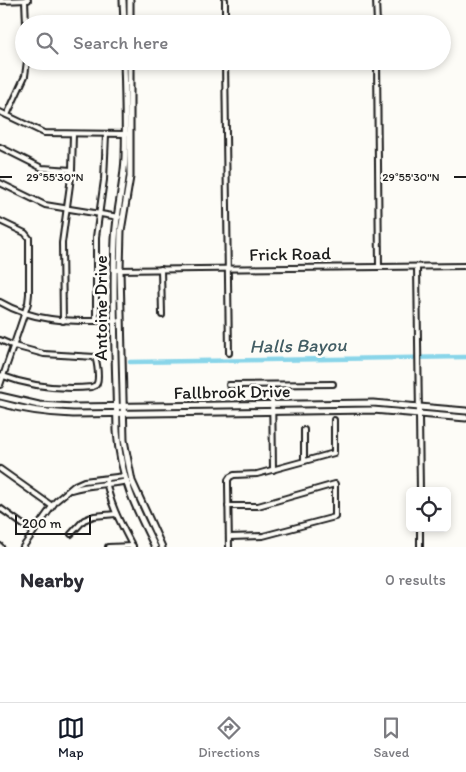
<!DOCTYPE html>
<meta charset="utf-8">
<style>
:root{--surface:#fff;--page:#f7f7f7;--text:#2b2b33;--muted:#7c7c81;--line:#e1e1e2;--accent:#111827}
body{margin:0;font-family:Itim,sans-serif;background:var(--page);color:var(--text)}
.controls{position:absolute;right:15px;bottom:15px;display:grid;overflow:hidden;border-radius:8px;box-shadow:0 2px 8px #0003}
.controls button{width:45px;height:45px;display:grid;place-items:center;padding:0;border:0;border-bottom:1px solid var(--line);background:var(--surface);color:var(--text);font:25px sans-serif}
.scale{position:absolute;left:15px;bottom:12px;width:76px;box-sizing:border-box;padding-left:5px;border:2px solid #1c1c1c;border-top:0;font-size:14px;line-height:18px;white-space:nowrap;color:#1c1c1c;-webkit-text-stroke:4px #fdfcf7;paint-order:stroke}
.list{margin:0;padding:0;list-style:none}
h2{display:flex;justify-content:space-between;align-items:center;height:65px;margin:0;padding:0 20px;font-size:21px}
h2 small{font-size:16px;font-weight:400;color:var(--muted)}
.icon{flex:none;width:28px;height:28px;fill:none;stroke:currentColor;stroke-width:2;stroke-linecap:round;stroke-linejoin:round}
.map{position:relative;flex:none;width:466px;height:547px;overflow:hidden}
.search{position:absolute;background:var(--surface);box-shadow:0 2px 8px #0003;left:15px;right:15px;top:15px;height:55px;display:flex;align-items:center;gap:12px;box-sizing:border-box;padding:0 18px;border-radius:28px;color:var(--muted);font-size:19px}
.sheet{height:155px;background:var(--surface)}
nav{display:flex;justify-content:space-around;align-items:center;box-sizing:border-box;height:70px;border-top:1px solid var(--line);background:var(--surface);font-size:14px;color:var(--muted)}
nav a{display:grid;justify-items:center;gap:2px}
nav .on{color:var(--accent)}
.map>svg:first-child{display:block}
</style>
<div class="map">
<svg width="466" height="547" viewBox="0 0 466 547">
<rect width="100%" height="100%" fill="#fdfcf7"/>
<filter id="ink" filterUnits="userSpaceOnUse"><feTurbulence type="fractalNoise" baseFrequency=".02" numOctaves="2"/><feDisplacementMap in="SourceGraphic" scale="10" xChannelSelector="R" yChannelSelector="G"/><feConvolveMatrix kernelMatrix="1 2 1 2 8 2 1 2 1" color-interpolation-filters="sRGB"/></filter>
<g filter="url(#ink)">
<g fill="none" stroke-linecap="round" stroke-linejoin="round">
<!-- river -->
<path stroke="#89d5e9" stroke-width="4.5" d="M 130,362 L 466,357"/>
<defs>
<g id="minor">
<path d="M 25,0 L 26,24"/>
<path d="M 225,0 L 225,24"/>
<path d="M 376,0 L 377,24"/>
<path d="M 0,1 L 28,0"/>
<path d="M 225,61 L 229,353"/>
<path d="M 377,61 L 379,267"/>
<path d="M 0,112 L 44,133 L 128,134"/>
<path d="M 7,115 L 25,76 L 27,61"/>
<path d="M 0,147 L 42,168 L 72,170"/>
<path d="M 0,183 L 45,205 L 119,217"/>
<path d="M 0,221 L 25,233 L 29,238 L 29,294 L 28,303 L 0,385"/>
<path d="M 417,267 L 420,491"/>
<path d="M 161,269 L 162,315"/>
<path d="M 115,270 L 466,266"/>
<path d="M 0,302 C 38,324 75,321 117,321"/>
<path d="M 63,321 L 62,243 L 72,170 L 73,134"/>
<path d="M 96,321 L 96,237 L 104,180 L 106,134"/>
<path d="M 0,340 L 14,346 L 44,354 L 95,357 C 97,362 100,380 96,385 C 95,386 93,386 92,387 C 61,390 29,386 0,375"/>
<path d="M 229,385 L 333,384"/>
<path d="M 272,385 L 273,470"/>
<path d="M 304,430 L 304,461"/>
<path d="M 0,469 L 52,506"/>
<path d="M 106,479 C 109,503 122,526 133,547"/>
<path d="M 71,490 C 90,484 109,485 128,481"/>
<path d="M 228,506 L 258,506 L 335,484 L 335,517 L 263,536 L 229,537"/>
<path d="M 0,508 L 33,532"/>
<path d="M 420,528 L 420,547"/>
<path d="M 71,534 L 84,520 L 94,516 L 116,514"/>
<path d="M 0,546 L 1,547"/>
<path d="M 23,547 L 56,501 L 75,485 L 84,481 L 125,476"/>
<path d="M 108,547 L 133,546"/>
<path d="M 229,547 L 228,485 L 228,480 L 230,477 L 234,475 L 257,474 L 334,453 L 334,420"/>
</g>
<g id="major">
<path d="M 123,0 L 124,24"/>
<path d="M 130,0 L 130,24"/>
<path d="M 124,61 C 125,93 126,125 125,157 C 124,185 116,212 115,240 C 112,304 116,368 117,431 C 120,477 135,507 155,547"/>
<path d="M 130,61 L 130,177 L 121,231 L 120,270 L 124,440 L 132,481 L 162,547"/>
<path d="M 0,396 L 39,405 L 74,407 L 373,403 L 466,411"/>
<path d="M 0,403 C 24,410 48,413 73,414 L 373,410 L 466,418"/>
</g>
</defs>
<!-- minor casing -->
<use href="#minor" stroke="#1c1c1c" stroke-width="8"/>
<!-- major casing -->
<use href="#major" stroke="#1c1c1c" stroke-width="9"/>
<!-- minor -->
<use href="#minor" stroke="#fdfcf7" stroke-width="4"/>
<!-- major -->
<use href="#major" stroke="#fdfcf7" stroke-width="5"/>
</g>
</g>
<!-- ticks -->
<path fill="none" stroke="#1c1c1c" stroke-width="2" d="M 0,177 L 12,177M 454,177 L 466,177"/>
<g text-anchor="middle" stroke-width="5" stroke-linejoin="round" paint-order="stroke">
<!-- street labels -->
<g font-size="18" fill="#1c1c1c" stroke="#fdfcf7">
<text transform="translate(290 254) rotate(-1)" y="6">Frick Road</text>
<text transform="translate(101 308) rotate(-90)" y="6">Antoine Drive</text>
<text transform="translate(232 392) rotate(-1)" y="6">Fallbrook Drive</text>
</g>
<!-- water labels -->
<g font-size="19" font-style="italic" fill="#425d64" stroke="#fdfcf7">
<text transform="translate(298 345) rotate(-1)" y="7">Halls Bayou</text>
</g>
</g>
<g font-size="12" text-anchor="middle" fill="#1c1c1c" stroke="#fdfcf7" stroke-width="5" stroke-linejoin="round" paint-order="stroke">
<text x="55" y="181">29°55'30"N</text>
<text x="411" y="181">29°55'30"N</text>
</g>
</svg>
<div class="controls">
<button><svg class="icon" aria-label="locate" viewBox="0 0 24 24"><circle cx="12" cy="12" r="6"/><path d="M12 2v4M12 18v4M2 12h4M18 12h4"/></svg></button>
</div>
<div class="scale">200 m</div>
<div class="search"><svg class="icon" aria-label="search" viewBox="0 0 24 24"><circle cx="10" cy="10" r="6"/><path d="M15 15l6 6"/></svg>Search here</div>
</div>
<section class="sheet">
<h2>Nearby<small>0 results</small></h2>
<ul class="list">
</ul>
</section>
<nav>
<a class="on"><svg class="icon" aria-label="map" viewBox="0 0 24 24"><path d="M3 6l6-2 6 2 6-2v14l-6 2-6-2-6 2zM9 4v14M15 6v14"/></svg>Map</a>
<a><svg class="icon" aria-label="directions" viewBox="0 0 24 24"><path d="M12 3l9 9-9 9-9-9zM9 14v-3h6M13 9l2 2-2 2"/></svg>Directions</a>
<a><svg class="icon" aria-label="saved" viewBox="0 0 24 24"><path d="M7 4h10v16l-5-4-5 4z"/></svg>Saved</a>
</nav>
